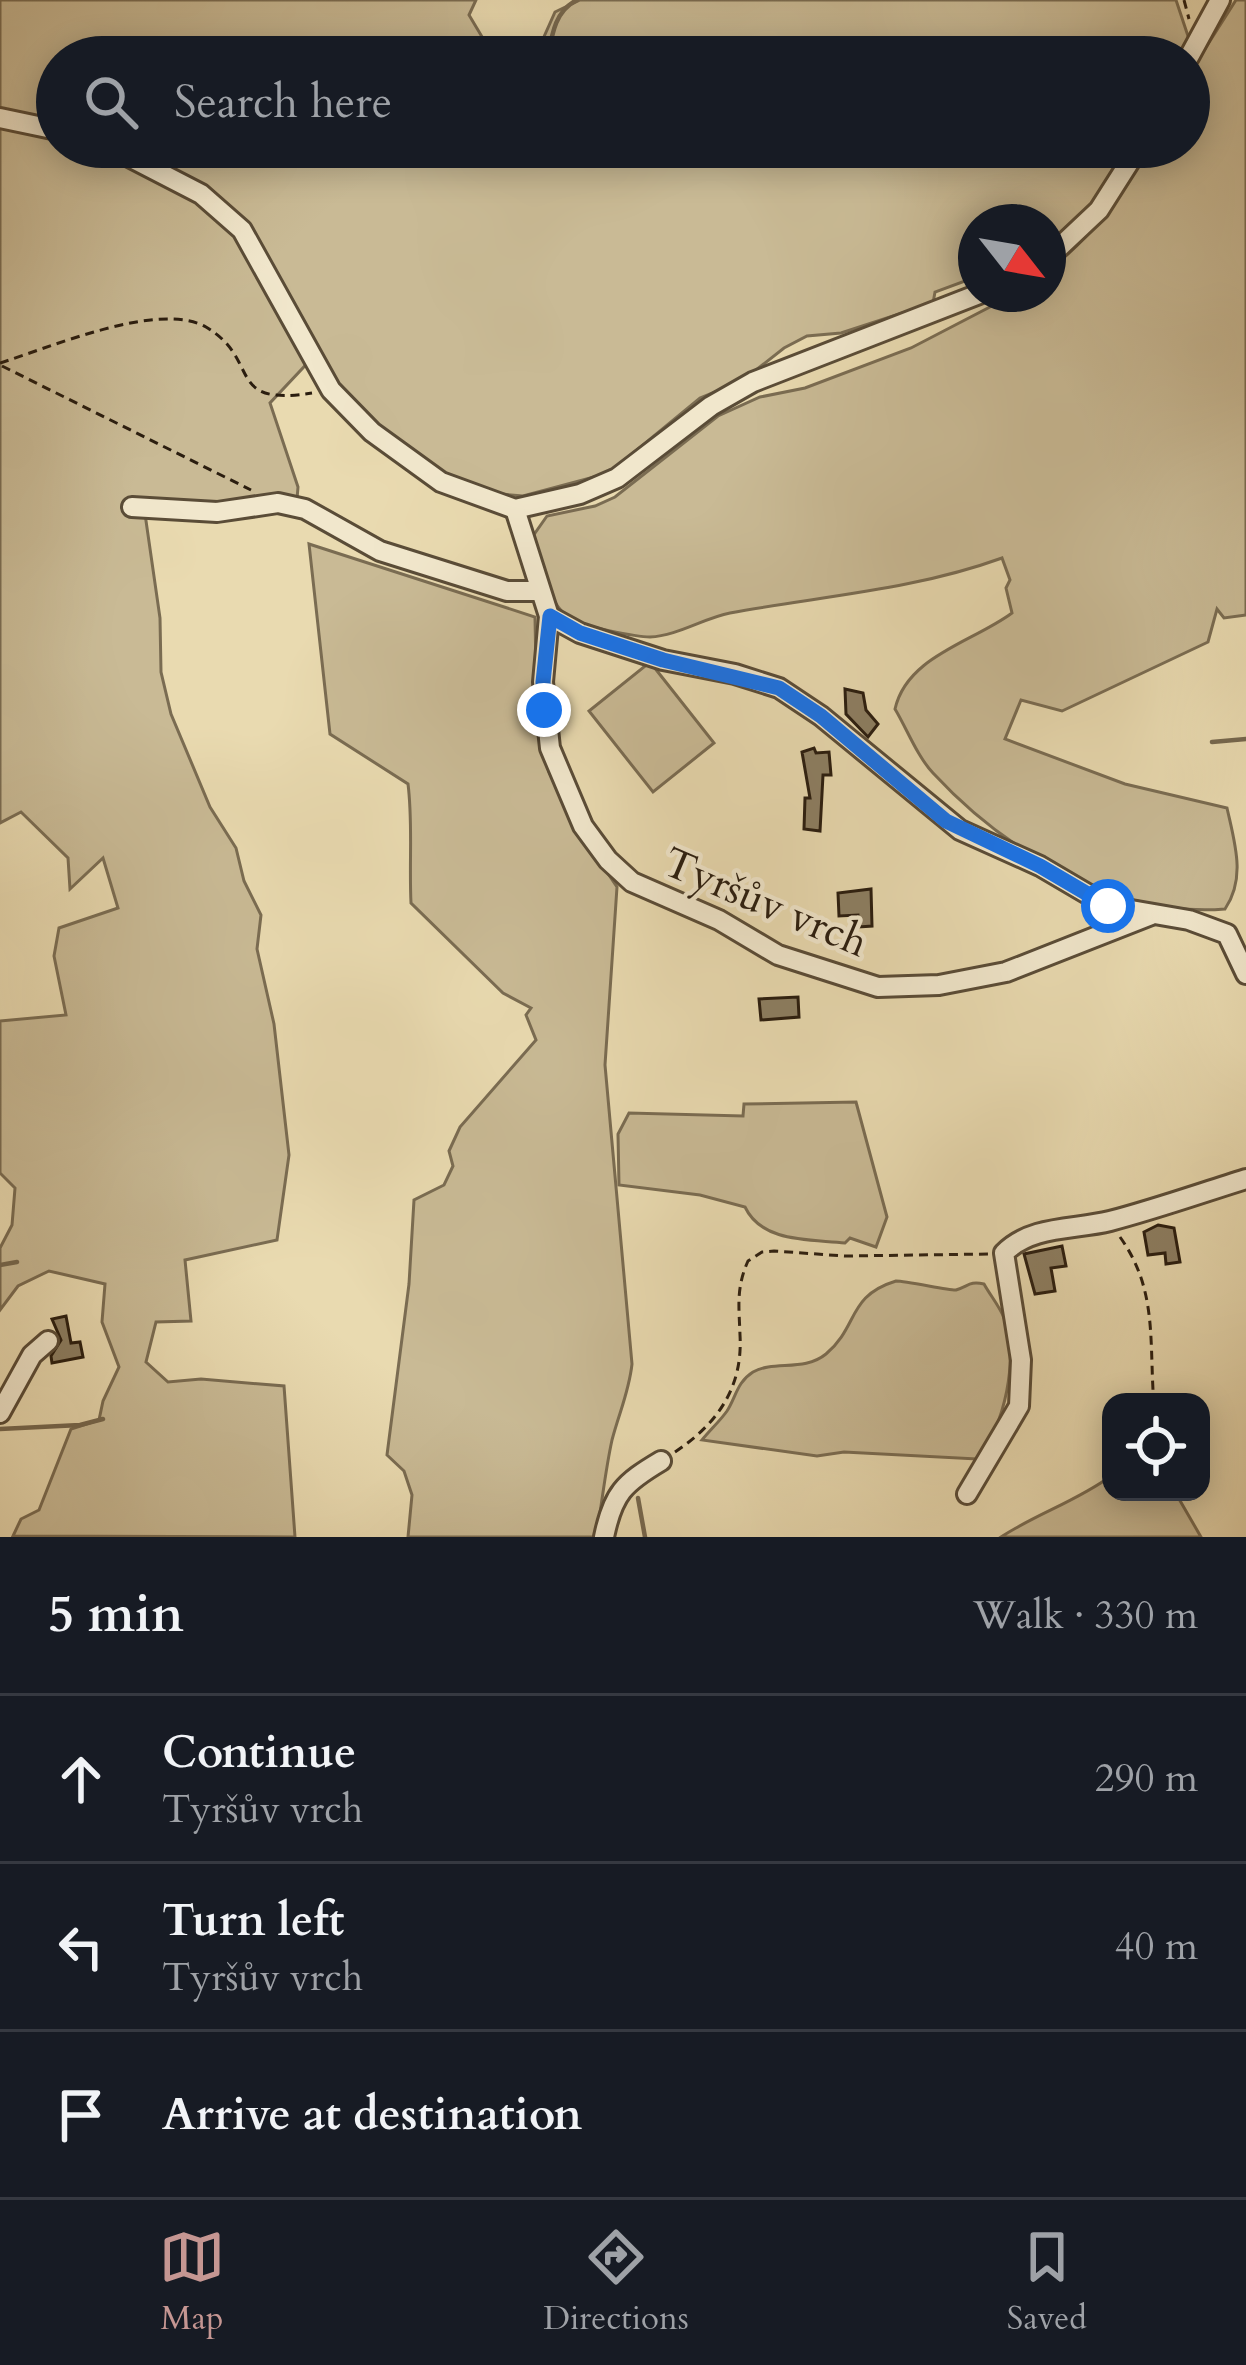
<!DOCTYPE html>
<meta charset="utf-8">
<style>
:root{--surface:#171b24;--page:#242831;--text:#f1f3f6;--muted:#9ea1a6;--line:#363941;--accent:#c59692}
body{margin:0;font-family:Cardo,serif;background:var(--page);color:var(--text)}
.controls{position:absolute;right:36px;bottom:36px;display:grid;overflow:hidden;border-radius:24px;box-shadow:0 6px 30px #0003}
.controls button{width:108px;height:108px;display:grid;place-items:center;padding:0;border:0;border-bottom:3px solid var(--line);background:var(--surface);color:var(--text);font:60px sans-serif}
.compass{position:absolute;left:958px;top:204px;width:108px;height:108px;border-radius:50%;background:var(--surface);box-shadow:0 6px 30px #0003;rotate:121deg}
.stop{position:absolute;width:36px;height:36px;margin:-27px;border:9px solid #1a73e8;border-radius:50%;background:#fff}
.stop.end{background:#1a73e8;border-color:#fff;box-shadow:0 3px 12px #0008}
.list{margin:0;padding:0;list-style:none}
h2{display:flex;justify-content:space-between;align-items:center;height:156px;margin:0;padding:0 48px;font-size:51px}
h2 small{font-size:39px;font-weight:400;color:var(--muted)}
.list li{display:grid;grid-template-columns:78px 1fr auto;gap:36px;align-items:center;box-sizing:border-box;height:168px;padding:0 48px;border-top:3px solid var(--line)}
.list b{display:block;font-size:45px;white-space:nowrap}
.list p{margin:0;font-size:39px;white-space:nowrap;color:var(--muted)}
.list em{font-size:39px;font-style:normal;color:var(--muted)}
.icon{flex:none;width:66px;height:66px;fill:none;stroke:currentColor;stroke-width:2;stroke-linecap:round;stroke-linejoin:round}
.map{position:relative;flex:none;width:1246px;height:1537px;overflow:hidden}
.search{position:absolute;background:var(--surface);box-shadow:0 6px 30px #0003;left:36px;right:36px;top:36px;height:132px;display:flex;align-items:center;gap:30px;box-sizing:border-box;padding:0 42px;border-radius:66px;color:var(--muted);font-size:45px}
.sheet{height:660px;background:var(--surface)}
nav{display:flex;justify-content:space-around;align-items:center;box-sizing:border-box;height:168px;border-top:3px solid var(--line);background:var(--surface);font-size:33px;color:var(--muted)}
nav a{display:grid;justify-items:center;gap:6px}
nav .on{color:var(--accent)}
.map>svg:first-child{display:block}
</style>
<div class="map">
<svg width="1246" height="1537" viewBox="0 0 1246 1537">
<rect width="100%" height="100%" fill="#e9dab0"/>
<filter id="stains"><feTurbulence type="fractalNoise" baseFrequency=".00167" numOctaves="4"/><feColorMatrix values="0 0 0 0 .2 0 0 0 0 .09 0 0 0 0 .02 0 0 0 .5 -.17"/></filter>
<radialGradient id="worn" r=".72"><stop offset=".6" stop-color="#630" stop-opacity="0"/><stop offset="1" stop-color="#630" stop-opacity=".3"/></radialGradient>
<!-- green -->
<g fill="#c9ba95" stroke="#7a6c52" stroke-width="3">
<path d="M 0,0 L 476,0 L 469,15 L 494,57 L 57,57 L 57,147 L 548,147 L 562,165 L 566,160 L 562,147 L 1132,147 L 1102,195 L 1048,250 L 1048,222 L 976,222 L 976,277 L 935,292 L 933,303 L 841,333 L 807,336 L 784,348 L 742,381 L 700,398 L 609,473 L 523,496 L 489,493 L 459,483 L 408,452 L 343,395 L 317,353 L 270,403 L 298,487 L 297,499 L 209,504 L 143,500 L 160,618 L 161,672 L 171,714 L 210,807 L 236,848 L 244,881 L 261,915 L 257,949 L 274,1024 L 289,1155 L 277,1240 L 185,1260 L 191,1321 L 156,1322 L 146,1362 L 168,1382 L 201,1379 L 284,1386 L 295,1537 L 13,1536 L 21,1519 L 39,1510 L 71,1429 L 99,1420 L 103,1401 L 119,1367 L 102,1322 L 105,1284 L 49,1271 L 18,1286 L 0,1310 L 0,1248 L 12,1225 L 15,1188 L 0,1173 L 0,1021 L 66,1015 L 54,956 L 59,928 L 118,908 L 103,858 L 70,889 L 68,858 L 21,812 L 0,823 Z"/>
<path d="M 580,0 L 1176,0 L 1189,39 L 1179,57 L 535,57 L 555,12 Z"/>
<path d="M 1236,0 L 1246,0 L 1246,615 L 1224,618 L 1217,609 L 1208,642 L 1062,711 L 1021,700 L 1005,739 L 1125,784 L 1227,808 C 1235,844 1246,878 1225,909 C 1116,918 1005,851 933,773 C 917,756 907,729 895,709 C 907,656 973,642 1012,613 L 1006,588 L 1010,580 L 1002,558 C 914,590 822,596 730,613 C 704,618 677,636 650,637 C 637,637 580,626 570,619 C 546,602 541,563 533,536 L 547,516 L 595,506 L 615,497 L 718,416 L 760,397 L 805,388 L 911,348 L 1015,294 L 1048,294 L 1048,270 C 1094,237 1120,195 1147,147 L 1189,147 L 1189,74 Z"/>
<path d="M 309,544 L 535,617 L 537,723 L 549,772 L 578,829 L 617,887 L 605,1065 L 632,1364 C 629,1392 619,1413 612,1440 C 605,1472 602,1504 596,1537 L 408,1537 L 412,1495 L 404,1471 L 387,1455 L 409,1284 L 414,1200 L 444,1185 L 453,1166 L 449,1151 L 460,1127 L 536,1040 L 526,1015 L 531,1008 L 503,993 L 411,903 C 409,863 413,823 408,784 L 330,734 Z"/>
<path d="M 650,662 L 714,743 L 653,792 L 589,711 Z"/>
<path d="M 856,1102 L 887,1217 L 876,1247 L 850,1238 L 845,1243 C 810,1239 762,1243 745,1207 L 700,1195 L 619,1185 L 618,1134 L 629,1113 L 743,1116 L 744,1104 Z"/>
<path d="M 896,1281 C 907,1281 951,1291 956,1290 C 969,1286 969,1281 984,1284 C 990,1295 1000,1307 1004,1318 C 1019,1360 1005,1425 977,1459 L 844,1452 L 817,1456 L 702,1440 C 710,1430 720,1421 727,1411 C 736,1397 737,1382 753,1372 C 774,1360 804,1372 826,1354 C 859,1326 847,1296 896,1281 Z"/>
<path d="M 1111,1476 L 1111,1492 L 1175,1492 L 1201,1537 L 1001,1537 C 1036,1514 1077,1501 1111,1476 Z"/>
</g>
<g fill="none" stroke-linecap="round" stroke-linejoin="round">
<!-- stream -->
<g stroke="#76684f" stroke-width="4.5">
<path d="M 548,57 C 552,34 555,11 577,0"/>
<path d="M 1212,742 L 1246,739"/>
<path d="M 0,1265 L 17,1262"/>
<path d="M 0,1429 L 80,1425 L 103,1419"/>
<path d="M 638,1498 L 645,1537"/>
</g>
</g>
<!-- building -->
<g fill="#8d7f63" stroke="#2a1d0f" stroke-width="3">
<path d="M 845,689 L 863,693 L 866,710 L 878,724 L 868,737 L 846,714 Z"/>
<path d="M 814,748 L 816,753 L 829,752 L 831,775 L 823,775 L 820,831 L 804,829 L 805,798 L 810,798 L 802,752 Z"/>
<path d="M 871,889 L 872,926 L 859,927 L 858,915 L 839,916 L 838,893 Z"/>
<path d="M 798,997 L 799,1017 L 761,1020 L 759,999 Z"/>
<path d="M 1158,1225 L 1174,1228 L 1180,1262 L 1166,1264 L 1165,1253 L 1148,1255 L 1144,1232 Z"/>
<path d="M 1062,1246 L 1066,1266 L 1051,1268 L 1055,1291 L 1035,1294 L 1024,1254 Z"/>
<path d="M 66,1316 L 71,1343 L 80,1342 L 83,1357 L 52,1363 L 51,1356 L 61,1340 L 52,1319 Z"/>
</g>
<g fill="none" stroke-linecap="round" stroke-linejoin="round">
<defs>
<g id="minor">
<path d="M 1189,57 L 1220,0"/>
<path d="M 0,118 L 57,130"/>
<path d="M 110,147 L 201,194 L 242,230 L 331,390 L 372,432 L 441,482 L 515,509 L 580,494 L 617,478 L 711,406 L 753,382 L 979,294"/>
<path d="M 1048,258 L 1099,210 L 1139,147"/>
<path d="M 132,507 L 217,512 L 278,503 L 305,509 L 380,551 L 507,591 L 539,591"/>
<path d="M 515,509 L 549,616 L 543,682 L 550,748 L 583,826 L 608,860 L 632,882 L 719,920 L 778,955 L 878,987 L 939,985 L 1006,972 L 1151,915"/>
<path d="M 549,616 L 580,633 L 663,660 L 735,674 L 779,688 L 821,716 L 960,830 L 1040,866 L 1108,906 L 1189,920 L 1227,934 L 1246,974"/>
<path d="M 0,1413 L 32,1355 L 48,1341"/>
<path d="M 967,1494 L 1019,1406 L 1021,1360 L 1004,1253 C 1032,1225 1074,1230 1110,1221 C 1156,1209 1201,1193 1246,1179"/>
<path d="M 604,1537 C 613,1493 624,1483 661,1461"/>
</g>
</defs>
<!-- minor casing -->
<use href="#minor" stroke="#5a4c37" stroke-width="24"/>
<!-- path -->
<g stroke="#2a1d0f" stroke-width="3" stroke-dasharray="9 6" stroke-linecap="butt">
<path d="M 1184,0 L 1189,19"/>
<path d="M 0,363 C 49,348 159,300 206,327 C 262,360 224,407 312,393"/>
<path d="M 2,366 L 251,490"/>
<path d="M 1120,1237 C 1155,1286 1150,1333 1153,1390"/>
<path d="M 675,1452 C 717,1424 743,1388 740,1335 C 739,1306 736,1288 748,1261 L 762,1252 L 774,1251 L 844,1256 L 991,1254"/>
</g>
<!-- minor -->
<use href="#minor" stroke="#f1e7cc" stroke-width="18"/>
</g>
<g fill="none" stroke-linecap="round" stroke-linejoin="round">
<!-- route -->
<path stroke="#1a73e8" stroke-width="15" d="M 544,710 L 543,682 L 550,616 L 580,633 L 663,660 L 779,688 L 821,716 L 946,821 L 1040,866 L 1108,906"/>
</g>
<g text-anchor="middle" stroke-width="9" stroke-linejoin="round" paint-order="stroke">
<!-- street labels -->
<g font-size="42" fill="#2a1d0f" stroke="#f1e7cc">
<text transform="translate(766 901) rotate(23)" y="15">Tyršův vrch</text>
</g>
</g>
<rect width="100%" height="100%" filter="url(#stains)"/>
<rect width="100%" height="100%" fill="url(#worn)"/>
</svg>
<div class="controls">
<button><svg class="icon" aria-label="locate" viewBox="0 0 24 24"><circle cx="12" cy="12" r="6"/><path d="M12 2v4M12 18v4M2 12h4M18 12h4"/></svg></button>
</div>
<svg class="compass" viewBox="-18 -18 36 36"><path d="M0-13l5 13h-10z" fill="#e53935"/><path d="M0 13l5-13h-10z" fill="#9ea1a6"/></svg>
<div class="stop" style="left:1108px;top:906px"></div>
<div class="stop end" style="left:544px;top:710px"></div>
<div class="search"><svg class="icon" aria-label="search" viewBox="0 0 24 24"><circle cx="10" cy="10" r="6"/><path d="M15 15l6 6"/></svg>Search here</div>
</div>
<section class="sheet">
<h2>5 min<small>Walk · 330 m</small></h2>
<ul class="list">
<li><svg class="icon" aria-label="ahead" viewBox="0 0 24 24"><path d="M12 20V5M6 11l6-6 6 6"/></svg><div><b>Continue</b><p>Tyršův vrch</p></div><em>290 m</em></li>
<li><svg class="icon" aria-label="left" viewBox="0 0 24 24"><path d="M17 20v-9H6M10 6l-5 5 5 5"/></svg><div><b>Turn left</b><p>Tyršův vrch</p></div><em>40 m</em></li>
<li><svg class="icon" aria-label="arrive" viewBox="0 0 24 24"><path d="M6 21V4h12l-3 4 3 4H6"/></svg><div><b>Arrive at destination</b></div></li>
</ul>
</section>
<nav>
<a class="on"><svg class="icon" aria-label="map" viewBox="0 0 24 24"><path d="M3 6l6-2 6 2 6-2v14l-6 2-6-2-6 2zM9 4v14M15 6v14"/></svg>Map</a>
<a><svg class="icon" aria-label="directions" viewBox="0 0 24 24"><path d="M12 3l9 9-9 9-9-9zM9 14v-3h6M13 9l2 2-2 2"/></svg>Directions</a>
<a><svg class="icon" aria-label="saved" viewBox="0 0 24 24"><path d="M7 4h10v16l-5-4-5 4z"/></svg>Saved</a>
</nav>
